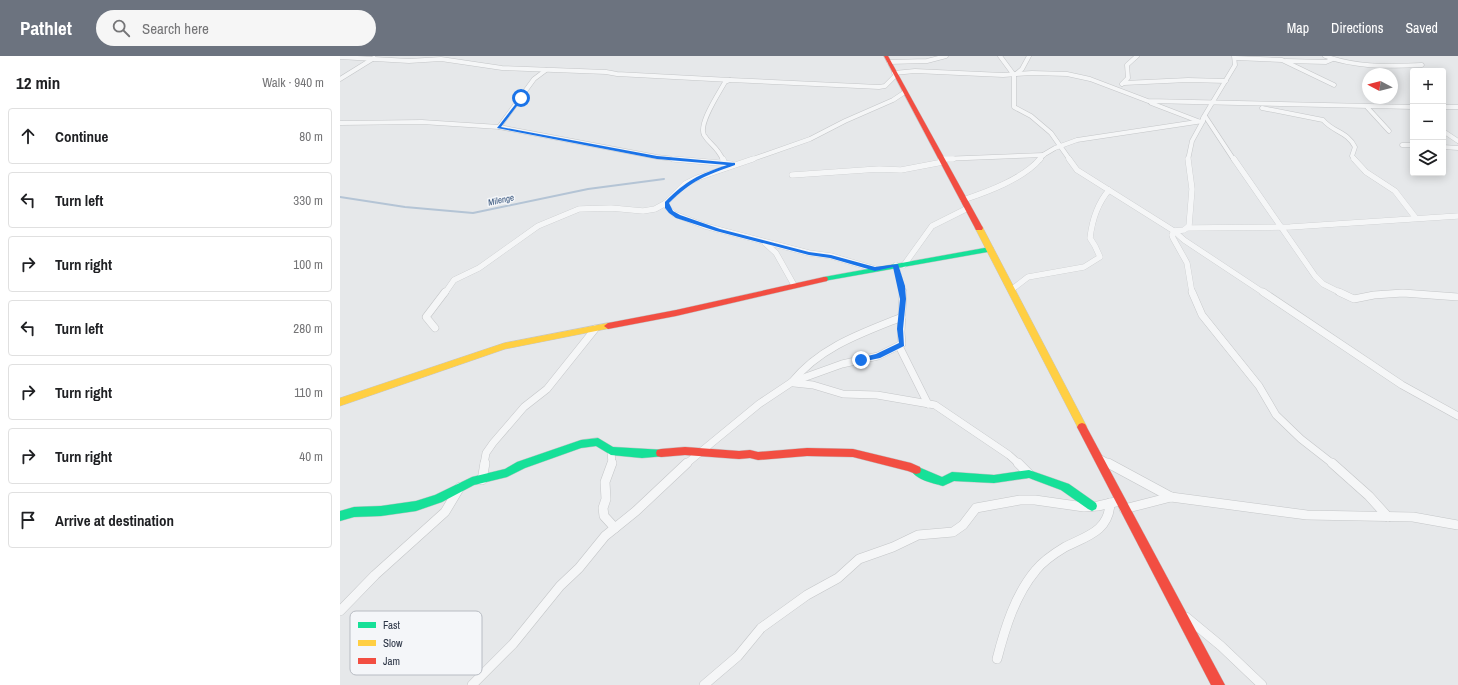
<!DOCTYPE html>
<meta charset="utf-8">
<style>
:root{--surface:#fff;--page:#f6f6f6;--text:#202124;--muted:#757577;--line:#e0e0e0;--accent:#6c737f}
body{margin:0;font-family:"Archivo Narrow",sans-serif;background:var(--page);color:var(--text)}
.controls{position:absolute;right:12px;top:12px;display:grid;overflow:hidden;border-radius:4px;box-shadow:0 2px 10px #0003}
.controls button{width:36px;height:36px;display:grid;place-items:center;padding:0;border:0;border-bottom:1px solid var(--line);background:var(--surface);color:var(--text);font:20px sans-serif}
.compass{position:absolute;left:1022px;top:12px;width:36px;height:36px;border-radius:50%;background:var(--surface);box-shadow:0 2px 10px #0003;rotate:277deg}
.stop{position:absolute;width:12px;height:12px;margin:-9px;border:3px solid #1a73e8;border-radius:50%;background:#fff}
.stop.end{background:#1a73e8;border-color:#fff;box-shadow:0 1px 4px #0008}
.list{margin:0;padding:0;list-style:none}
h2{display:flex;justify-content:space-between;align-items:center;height:52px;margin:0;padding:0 16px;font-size:17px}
h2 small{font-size:13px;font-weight:400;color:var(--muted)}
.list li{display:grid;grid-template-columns:26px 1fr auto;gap:12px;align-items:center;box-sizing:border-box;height:56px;margin:0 8px 8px;padding:0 8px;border:1px solid var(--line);border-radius:4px}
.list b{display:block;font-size:15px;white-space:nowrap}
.list em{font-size:13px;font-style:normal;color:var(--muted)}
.icon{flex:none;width:22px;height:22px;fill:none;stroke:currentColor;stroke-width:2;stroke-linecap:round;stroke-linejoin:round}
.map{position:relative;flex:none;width:1118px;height:629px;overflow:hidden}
header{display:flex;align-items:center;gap:24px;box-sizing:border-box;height:56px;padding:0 20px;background:var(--accent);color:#fff}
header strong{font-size:19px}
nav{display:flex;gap:22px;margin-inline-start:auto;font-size:14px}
.search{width:280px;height:36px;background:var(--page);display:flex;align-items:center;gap:10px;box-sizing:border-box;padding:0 14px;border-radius:22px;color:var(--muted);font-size:15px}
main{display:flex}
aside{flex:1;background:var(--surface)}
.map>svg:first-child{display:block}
</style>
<header>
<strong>Pathlet</strong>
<div class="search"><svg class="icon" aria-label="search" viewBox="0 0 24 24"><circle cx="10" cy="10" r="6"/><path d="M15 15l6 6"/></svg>Search here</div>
<nav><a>Map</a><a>Directions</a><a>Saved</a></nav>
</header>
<main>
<aside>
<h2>12 min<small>Walk · 940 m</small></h2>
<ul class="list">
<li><svg class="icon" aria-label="ahead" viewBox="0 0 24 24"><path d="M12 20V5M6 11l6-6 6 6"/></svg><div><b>Continue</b></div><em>80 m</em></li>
<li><svg class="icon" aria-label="left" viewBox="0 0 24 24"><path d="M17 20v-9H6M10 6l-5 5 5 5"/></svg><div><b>Turn left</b></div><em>330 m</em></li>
<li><svg class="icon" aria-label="right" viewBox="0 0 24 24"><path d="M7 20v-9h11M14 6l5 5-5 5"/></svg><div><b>Turn right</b></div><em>100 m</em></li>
<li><svg class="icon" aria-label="left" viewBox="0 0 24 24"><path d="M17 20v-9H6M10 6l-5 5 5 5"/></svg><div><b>Turn left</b></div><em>280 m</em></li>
<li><svg class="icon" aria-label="right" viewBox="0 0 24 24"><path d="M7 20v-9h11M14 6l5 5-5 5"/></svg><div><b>Turn right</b></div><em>110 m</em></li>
<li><svg class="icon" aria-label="right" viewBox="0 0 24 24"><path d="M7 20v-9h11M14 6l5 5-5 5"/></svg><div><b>Turn right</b></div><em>40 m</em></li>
<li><svg class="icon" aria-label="arrive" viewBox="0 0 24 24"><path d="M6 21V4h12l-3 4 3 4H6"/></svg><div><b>Arrive at destination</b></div></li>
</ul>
</aside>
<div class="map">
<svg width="1118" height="629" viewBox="0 0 1118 629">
<rect width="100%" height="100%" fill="#e6e8ea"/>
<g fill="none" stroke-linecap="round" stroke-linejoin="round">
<!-- stream -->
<path stroke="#b4c4d5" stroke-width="2" d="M 0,141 L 65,151 L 133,157 L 248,133 L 324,123"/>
<defs>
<g id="street-far3">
<path d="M 660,0 L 674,19 L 674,51 L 691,60 L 711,77 L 730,104"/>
<path d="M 985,0 C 1017,12 1049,10 1082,9"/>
<path d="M 0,1 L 69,5 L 101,3 L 162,12 L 266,16 L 277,18 L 390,24"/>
<path d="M 895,2 L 942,4 L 994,29"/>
<path d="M 946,5 L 986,6 L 993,3"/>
<path d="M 549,6 L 587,5 L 606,0"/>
<path d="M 554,17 L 575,15 L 663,19 L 692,17 L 727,18 L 750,23 L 808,45 L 1073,51"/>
<path d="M 676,18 L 682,13 L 689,0"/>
<path d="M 0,23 L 34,2"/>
<path d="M 784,27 L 848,24 L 886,25"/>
<path d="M 782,28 L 788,22 L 787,9 L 797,0"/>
<path d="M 811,47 L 858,65"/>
<path d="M 1027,51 L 1049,75"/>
<path d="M 1103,51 L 1118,51"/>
<path d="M 922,52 L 983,64 C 993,76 1008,76 1015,91 L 1012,100 L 1015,104"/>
<path d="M 865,60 L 894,104"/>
<path d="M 0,67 L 82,66 L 159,71 L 317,101 L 344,104"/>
<path d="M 159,71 L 194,23 L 206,14"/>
<path d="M 1103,75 L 1118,85"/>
<path d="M 1062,89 L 1073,89"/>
<path d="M 1103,91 L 1118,92"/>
<path d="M 601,103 L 704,99"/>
<path d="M 383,104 C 377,90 370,89 364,79 C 358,68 379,37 385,26 L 390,24 L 539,31 L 545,30 L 556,19"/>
<path d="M 410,104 L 470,83 L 505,65 L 553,44 L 565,36"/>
<path d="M 700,104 L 703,99 L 715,92 L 737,84 L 863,65"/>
<path d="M 848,104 L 852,85 L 863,65 L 863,62 L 895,9 L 894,0"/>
</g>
<g id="street-far2">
<path d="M 333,103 L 391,108"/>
<path d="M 383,103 L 385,108"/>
<path d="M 601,103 L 613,103"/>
<path d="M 729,103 L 737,114 L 834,175 L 844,184 L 924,237"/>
<path d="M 894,103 L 975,220 L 983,228 L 1001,237"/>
<path d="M 1014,103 L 1026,116 L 1055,135 L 1075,161"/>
<path d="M 452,119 L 539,113 L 561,114 L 603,106"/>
<path d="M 623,144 C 647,136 683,123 700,103"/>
<path d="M 326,147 L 327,151 L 334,158 L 365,170 L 469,197 L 491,200 L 535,213"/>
<path d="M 848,172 L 950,171 L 1118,160"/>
<path d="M 834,175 L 832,179 L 833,182 L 847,207 L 852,237"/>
<path d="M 834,175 L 844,174 L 849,170 L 852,133 L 848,103"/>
<path d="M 425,187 L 436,197 L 454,229"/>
<path d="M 556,209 L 563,237"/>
<path d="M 564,209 L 592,170 L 628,152"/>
<path d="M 671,234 L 688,221 L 744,211 L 760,201 L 755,190 L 750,182 C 752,165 757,148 769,134"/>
<path d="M 105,237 L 114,224 L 139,212 L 198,170 L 239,153 L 271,152 L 303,155 L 315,153 L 326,147 L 345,128 L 357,122 L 413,103"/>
</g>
<g id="street-far1">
<path d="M 852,236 L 862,259 L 919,330 L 936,359 L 961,383 L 993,408"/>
<path d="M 923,236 L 1062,329 L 1118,360"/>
<path d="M 999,236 L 1014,243 L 1034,239 L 1063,237 L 1118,241"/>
<path d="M 95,272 L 86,261 L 105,236"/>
<path d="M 559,290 L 588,348"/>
<path d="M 452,326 C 480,291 522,277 562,261"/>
<path d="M 454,327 L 473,329 L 503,338 L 537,339 L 595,349 L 669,399 L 679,408"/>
<path d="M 271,395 L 272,408"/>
<path d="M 759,402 L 770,408"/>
<path d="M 144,408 L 146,397 L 153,387 L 184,351 L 207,333 L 255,273"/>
<path d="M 346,408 L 419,348 L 452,326 L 502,308 L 538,300 L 562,288 L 561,276 L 563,236"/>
</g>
<g id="street">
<path d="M 272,407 L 265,426 L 266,443 L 263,452 L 264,460 L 275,472"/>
<path d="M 678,407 L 689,418"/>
<path d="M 768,407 L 831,441"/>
<path d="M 992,407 L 1029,440 L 1048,461"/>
<path d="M 142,424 L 145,407"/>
<path d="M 784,453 L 831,441 L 967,459 L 1073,461 L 1118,469"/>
<path d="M 0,555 L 35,519 L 105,456 L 120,431"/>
<path d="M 846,561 L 881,590 L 922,629"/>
<path d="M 657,603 C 665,572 675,539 696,514 C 704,504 715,497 725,491 C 747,480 769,475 770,447"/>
<path d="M 132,629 L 173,588 L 220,530 L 239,512 L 265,480 L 296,455 L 347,407"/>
<path d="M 364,629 L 398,600 L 421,572 L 467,539 L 498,522 L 519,503 L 553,491 L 578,479 L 613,476 L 623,469 L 636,452 L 680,444 L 695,444 L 744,451 L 758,450 L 780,445"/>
</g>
<g id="fast">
<path d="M 650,191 L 653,191 L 653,195 L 484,225 L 480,223 L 484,221 Z"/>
<path d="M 258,382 L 273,391 L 325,394 L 326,397 L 325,400 L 302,402 L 271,399 L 256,390 L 241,392 L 185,412 L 167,421 L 134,429 L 102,446 L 76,455 L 41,460 L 14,461 L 0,465 L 0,455 L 14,451 L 41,450 L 76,445 L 95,439 L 132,421 L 165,413 L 177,406 L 241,384 Z"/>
<path d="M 576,410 L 602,421 L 612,416 L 654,419 L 689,414 L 729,428 L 756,447 L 757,450 L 756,453 L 752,455 L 748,453 L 721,434 L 689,422 L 654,427 L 614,425 L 603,430 C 593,427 576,424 571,414 L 572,411 Z"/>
</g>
<g id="slow">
<path d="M 636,170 L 642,170 L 643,172 L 747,371 L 745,374 L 742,375 L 739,374 L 635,172 Z"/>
<path d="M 268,267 L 272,270 L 271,272 L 165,293 L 0,350 L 0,342 L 164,287 Z"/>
</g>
<g id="jam">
<path d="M 544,0 L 548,0 L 643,172 L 642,174 L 636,174 L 635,172 Z"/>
<path d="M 484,221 L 487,221 L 488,223 L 487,225 L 336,260 L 268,273 L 264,270 L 268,267 L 336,254 Z"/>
<path d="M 742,367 L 745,368 L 885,629 L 871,629 L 737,371 L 739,368 Z"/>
<path d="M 345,391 L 399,395 L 410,394 L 418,396 L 467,392 L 513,393 L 571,407 L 580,411 L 581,414 L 580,417 L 576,418 L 568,415 L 513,401 L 467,400 L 418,404 L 410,402 L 399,403 L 345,399 L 321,401 L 317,400 L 316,397 L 317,394 L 321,393 Z"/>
</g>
</defs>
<!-- street-far3 casing -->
<use href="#street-far3" stroke="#c4c6c8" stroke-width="5"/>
<!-- street-far2 casing -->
<use href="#street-far2" stroke="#c4c6c8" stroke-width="6"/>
<!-- street-far1 casing -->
<use href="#street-far1" stroke="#c4c6c8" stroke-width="8"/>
<!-- street casing -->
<use href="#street" stroke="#c4c6c8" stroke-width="10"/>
<!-- fast casing -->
<use href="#fast" stroke="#c4c6c8" stroke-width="1"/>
<!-- slow casing -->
<use href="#slow" stroke="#c4c6c8" stroke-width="1"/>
<!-- jam casing -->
<use href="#jam" stroke="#c4c6c8" stroke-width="1"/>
<!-- street-far3 -->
<use href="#street-far3" stroke="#f5f6f7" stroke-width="4"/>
<!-- street-far2 -->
<use href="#street-far2" stroke="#f5f6f7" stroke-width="5.5"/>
<!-- street-far1 -->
<use href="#street-far1" stroke="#f5f6f7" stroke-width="7"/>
<!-- street -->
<use href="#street" stroke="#f5f6f7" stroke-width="9"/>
<!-- fast -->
<use href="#fast" fill="#16e098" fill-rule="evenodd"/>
<!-- slow -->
<use href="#slow" fill="#ffcf43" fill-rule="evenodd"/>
<!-- jam -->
<use href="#jam" fill="#f24e42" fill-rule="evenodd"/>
</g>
<!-- route -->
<path fill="#1a73e8" d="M 181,41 L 183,42 L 161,71 L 317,100 L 395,107 L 395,109 C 365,120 352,124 329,147 L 333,155 L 340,159 L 380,173 L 469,196 L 491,199 L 535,211 L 558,208 L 565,230 L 566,243 L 563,273 L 564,290 L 540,302 L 521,306 L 518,304 L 519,302 L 536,298 L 559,287 L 557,273 L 560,243 L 553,211 L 535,215 L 490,202 L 469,199 L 376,175 L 336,162 L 329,157 L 325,152 L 325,146 C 347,124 358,119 387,109 L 317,103 L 157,72 Z"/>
<g text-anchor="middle" stroke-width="3" stroke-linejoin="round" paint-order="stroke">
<!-- far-water labels -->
<g font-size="9" font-style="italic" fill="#34527a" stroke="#f4f6f9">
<text transform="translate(161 144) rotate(-12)" y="3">Milenge</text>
</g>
</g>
<!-- legend -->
<rect x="10" y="555" width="132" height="64" rx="6" fill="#f4f6f9" stroke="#b8bcc3" stroke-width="1"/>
<rect x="18" y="566" width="18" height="6" fill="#16e098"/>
<rect x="18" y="584" width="18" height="6" fill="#ffcf43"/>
<rect x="18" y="602" width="18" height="6" fill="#f24e42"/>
<g font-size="11" fill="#2b3445">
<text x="43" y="573">Fast</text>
<text x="43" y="591">Slow</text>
<text x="43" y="609">Jam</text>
</g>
</svg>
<div class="controls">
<button>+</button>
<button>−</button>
<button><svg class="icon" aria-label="layers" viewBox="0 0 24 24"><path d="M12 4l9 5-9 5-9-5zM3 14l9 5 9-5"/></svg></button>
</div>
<svg class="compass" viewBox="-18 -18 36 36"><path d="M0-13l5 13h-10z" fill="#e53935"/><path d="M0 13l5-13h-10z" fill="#757577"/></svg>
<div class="stop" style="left:181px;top:42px"></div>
<div class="stop end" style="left:521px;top:304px"></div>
</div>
</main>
